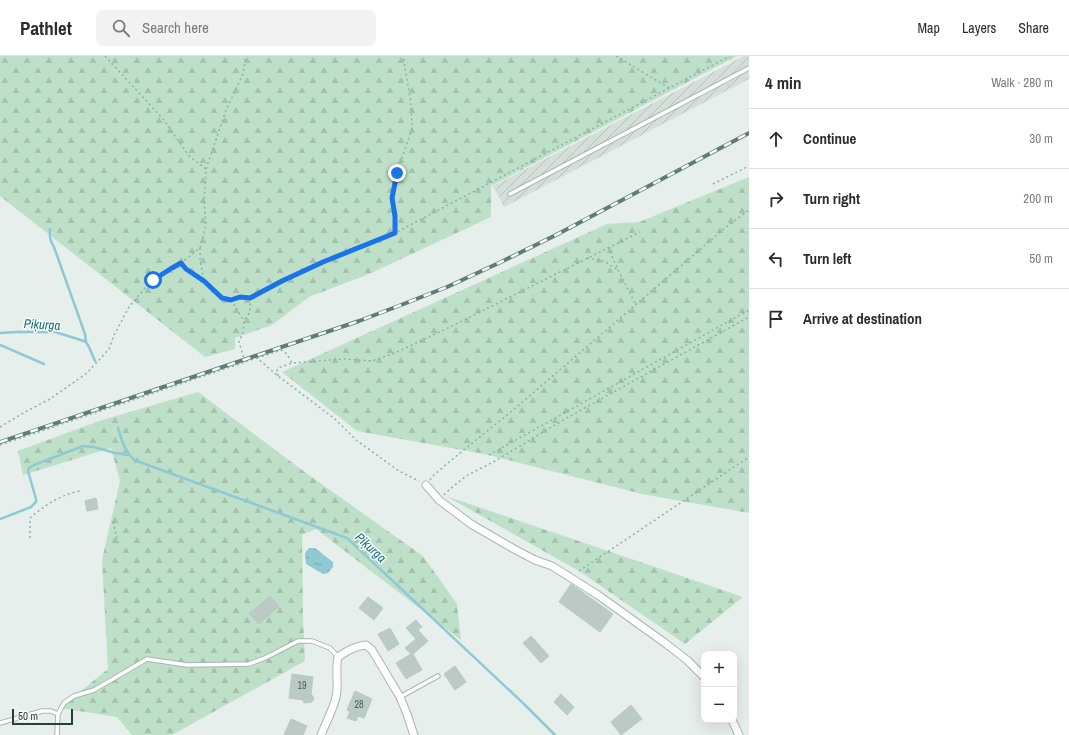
<!DOCTYPE html>
<meta charset="utf-8">
<style>
:root{--surface:#fff;--page:#f2f2f3;--text:#2b2b33;--muted:#7c7c81;--line:#e1e1e2}
body{margin:0;font-family:"Archivo Narrow",sans-serif;background:var(--page);color:var(--text)}
.controls{position:absolute;right:12px;bottom:12px;display:grid;overflow:hidden;border-radius:8px;box-shadow:0 4px 16px #0002}
.controls button{width:36px;height:36px;display:grid;place-items:center;padding:0;border:0;border-bottom:1px solid var(--line);background:var(--surface);color:var(--text);font:20px sans-serif}
.scale{position:absolute;left:12px;bottom:10px;width:61px;box-sizing:border-box;padding-left:4px;border:2px solid #24423a;border-top:0;font-size:11px;line-height:14px;white-space:nowrap;color:#24423a;-webkit-text-stroke:3px #f7fbf9;paint-order:stroke}
.stop{position:absolute;width:12px;height:12px;margin:-9px;border:3px solid #1a73e8;border-radius:50%;background:#fff}
.stop.end{background:#1a73e8;border-color:#fff;box-shadow:0 1px 4px #0008}
.list{margin:0;padding:0;list-style:none}
h2{display:flex;justify-content:space-between;align-items:center;height:52px;margin:0;padding:0 16px;font-size:17px}
h2 small{font-size:13px;font-weight:400;color:var(--muted)}
.list li{display:grid;grid-template-columns:26px 1fr auto;gap:12px;align-items:center;box-sizing:border-box;height:60px;padding:0 16px;border-top:1px solid var(--line)}
.list b{display:block;font-size:15px;white-space:nowrap}
.list em{font-size:13px;font-style:normal;color:var(--muted)}
.icon{flex:none;width:22px;height:22px;fill:none;stroke:currentColor;stroke-width:2;stroke-linecap:round;stroke-linejoin:round}
.map{position:relative;flex:none;width:749px;height:679px;overflow:hidden}
header{display:flex;align-items:center;gap:24px;box-sizing:border-box;height:56px;padding:0 20px;background:var(--surface);border-bottom:1px solid var(--line)}
header strong{font-size:19px}
nav{display:flex;gap:22px;margin-inline-start:auto;font-size:14px}
.search{width:280px;height:36px;background:var(--page);display:flex;align-items:center;gap:10px;box-sizing:border-box;padding:0 14px;border-radius:8px;color:var(--muted);font-size:15px}
main{display:flex}
aside{flex:1;background:var(--surface)}
.map>svg:first-child{display:block}
</style>
<header>
<strong>Pathlet</strong>
<div class="search"><svg class="icon" aria-label="search" viewBox="0 0 24 24"><circle cx="10" cy="10" r="6"/><path d="M15 15l6 6"/></svg>Search here</div>
<nav><a>Map</a><a>Layers</a><a>Share</a></nav>
</header>
<main>
<div class="map">
<svg width="749" height="679" viewBox="0 0 749 679">
<defs>
<pattern id="industrial-furrows" width="10" height="10" patternUnits="userSpaceOnUse"><rect width="10" height="10" fill="#d4dfda"/><path d="M-1 1l2-2M0 10L10 0M9 11l2-2" fill="none" stroke="#b6c1bc"/></pattern>
<pattern id="forest-firs" width="22" height="20" patternUnits="userSpaceOnUse"><rect width="22" height="20" fill="#bfe0c8"/><path d="M5 1l3.5 6h-7zM16 11l3.5 6h-7z" fill="#a4c1ad"/></pattern>
<pattern id="water-ripples" width="26" height="14" patternUnits="userSpaceOnUse"><rect width="26" height="14" fill="#8ec9d4"/><path d="M2 4q2-2 4 0t4 0M15 11q2-2 4 0t4 0" fill="none" stroke="#74a5ad"/></pattern>
</defs>
<rect width="100%" height="100%" fill="#e6efeb"/>
<!-- industrial -->
<path fill="url(#industrial-furrows)" d="M 744,0 L 749,0 L 749,23 L 504,151 L 493,130 Z"/>
<!-- forest -->
<g fill="url(#forest-firs)">
<path d="M 0,0 L 737,0 L 491,130 L 491,161 L 369,218 L 309,241 L 272,269 L 235,282 L 235,293 L 205,301 L 0,140 Z"/>
<path d="M 749,121 L 749,457 L 642,438 L 484,398 L 357,375 L 282,316 L 607,168 L 639,166 Z"/>
<path d="M 198,336 L 306,417 L 423,500 L 457,548 L 461,584 L 316,473 L 302,479 L 303,562 L 305,605 L 172,679 L 132,679 L 117,661 L 60,652 L 108,613 L 102,504 L 120,425 L 111,392 L 23,419 L 18,395 L 99,365 Z"/>
<path d="M 446,440 L 743,541 L 685,588 L 579,515 Z"/>
</g>
<!-- water -->
<path fill="url(#water-ripples)" d="M 309,492 L 315,492 L 333,506 L 333,511 L 328,517 L 323,518 L 306,508 L 305,497 Z"/>
<g fill="none" stroke-linecap="round" stroke-linejoin="round">
<!-- stream -->
<g stroke="#8ec9d4" stroke-width="2.5">
<path d="M 50,173 C 49,180 50,185 54,191 L 85,278 L 86,286"/>
<path d="M 0,277 L 16,276 L 55,276 L 78,283 L 86,286 L 89,291 L 95,305"/>
<path d="M 0,289 L 44,308"/>
<path d="M 118,372 C 122,384 124,395 134,404 L 347,482 L 524,648 L 555,679"/>
<path d="M 0,463 L 31,451 L 36,446 L 36,443 L 28,415 L 29,412 L 34,409 L 83,390 L 94,391 L 115,397 L 128,399"/>
</g>
</g>
<!-- building -->
<g fill="#bbcac4" stroke="#b8c9c2">
<path d="M 96,442 L 98,453 L 87,455 L 85,445 Z"/>
<path d="M 571,528 L 613,558 L 600,576 L 559,546 Z"/>
<path d="M 270,540 L 279,550 L 259,568 L 249,558 Z"/>
<path d="M 368,541 L 383,552 L 374,564 L 359,552 Z"/>
<path d="M 416,564 L 422,571 L 418,574 L 428,585 L 413,598 L 422,614 L 406,623 L 396,607 L 411,598 L 405,592 L 416,583 L 406,572 Z"/>
<path d="M 390,572 L 399,588 L 388,595 L 378,578 Z"/>
<path d="M 531,580 L 549,600 L 541,607 L 523,587 Z"/>
<path d="M 455,610 L 466,626 L 455,634 L 444,618 Z"/>
<path d="M 292,618 L 313,621 L 311,638 L 314,642 L 312,646 L 304,647 L 303,644 L 289,642 Z"/>
<path d="M 355,635 L 372,643 L 364,662 L 358,660 L 356,665 L 347,662 L 350,656 L 347,654 Z"/>
<path d="M 561,638 L 574,651 L 567,659 L 554,646 Z"/>
<path d="M 631,649 L 642,663 L 621,679 L 611,666 Z"/>
<path d="M 291,663 L 307,670 L 303,679 L 284,679 Z"/>
</g>
<g fill="none" stroke-linecap="round" stroke-linejoin="round">
<defs>
<g id="service">
<path d="M 510,138 L 749,12"/>
<path d="M 400,641 L 438,620"/>
<path d="M 0,667 L 42,655 L 51,655 L 58,658"/>
<path d="M 57,679 L 58,658 L 64,647 L 74,640 L 94,634 L 147,603 L 187,609 L 249,608 L 265,602 L 298,585 L 312,585 L 330,592 L 338,601"/>
</g>
<g id="minor">
<path d="M 426,429 L 439,444 L 471,468 L 514,493 L 535,504 L 552,510 L 598,539 L 665,587 L 687,604 L 704,621"/>
<path d="M 732,664 L 739,679"/>
<path d="M 321,679 C 325,669 334,651 336,641 C 339,628 335,614 338,601 C 347,595 355,590 366,589 L 372,594 L 400,641 L 407,658 L 414,679"/>
</g>
</defs>
<!-- service casing -->
<use href="#service" stroke="#a8b8b2" stroke-width="5.5"/>
<!-- minor casing -->
<use href="#minor" stroke="#a8b8b2" stroke-width="9"/>
<!-- path -->
<g stroke="#86b3a5" stroke-width="1.5" stroke-dasharray="2 3" stroke-linecap="butt">
<path d="M 105,0 L 164,64 L 189,100 L 206,113"/>
<path d="M 616,0 L 669,32"/>
<path d="M 713,128 L 749,110"/>
<path d="M 395,176 L 395,160 L 392,142 L 397,117 L 412,73 L 411,47 L 403,0"/>
<path d="M 608,191 L 618,214 L 636,249"/>
<path d="M 200,192 L 200,204 L 204,224"/>
<path d="M 587,202 L 604,205 L 618,214"/>
<path d="M 181,207 L 186,213 L 204,225 L 222,242 L 231,244 L 241,241 L 250,242 L 282,225 L 323,206 L 395,177 L 730,0"/>
<path d="M 231,244 L 244,265"/>
<path d="M 257,302 L 281,294 L 287,298 L 292,307"/>
<path d="M 245,306 L 239,286 L 243,276 L 244,265 L 250,256 L 250,242"/>
<path d="M 278,320 L 277,315 L 278,312 L 292,307 L 344,303 L 372,305 L 395,297 L 444,274 L 640,176"/>
<path d="M 0,371 L 25,356 L 50,343 L 87,317 L 109,293 L 114,279 L 129,251 L 145,232 L 153,224 L 172,212 L 181,207 L 200,192 L 206,169 L 204,145 L 206,113 L 226,54 L 243,18 L 246,0"/>
<path d="M 0,389 L 257,302 L 278,320 L 335,363 L 356,384 L 399,415 L 419,425"/>
<path d="M 489,399 L 749,254"/>
<path d="M 430,424 L 434,419 L 449,406 L 512,355 L 725,172 L 749,154"/>
<path d="M 444,439 L 450,433 L 466,420 L 495,405 L 565,363 L 749,261"/>
<path d="M 113,466 L 118,487"/>
<path d="M 30,482 L 30,462 C 45,449 60,439 80,435"/>
<path d="M 579,515 L 749,401"/>
</g>
<!-- service -->
<use href="#service" stroke="#fff" stroke-width="3.5"/>
<!-- minor -->
<use href="#minor" stroke="#fff" stroke-width="7"/>
<defs>
<path id="rail" d="M 0,386 L 359,265 L 401,249 L 447,231 L 501,206 L 556,179 L 749,77"/>
</defs>
<!-- rail casing -->
<use href="#rail" stroke="#5f7d75" stroke-width="4"/>
<!-- rail -->
<use href="#rail" stroke="#f7fbf9" stroke-width="2.5" stroke-dasharray="8" stroke-linecap="butt"/>
</g>
<g fill="none" stroke-linecap="round" stroke-linejoin="round">
<!-- route -->
<path stroke="#1a73e8" stroke-width="5" d="M 153,224 L 172,212 L 181,207 L 186,213 L 204,225 L 222,242 L 231,244 L 240,241 L 250,242 L 282,225 L 323,206 L 395,177 L 395,160 L 392,142 L 397,117"/>
</g>
<g text-anchor="middle" stroke-width="3" stroke-linejoin="round" paint-order="stroke">
<!-- number labels -->
<g font-size="10" fill="#4a645c">
<text x="302" y="633">19</text>
<text x="359" y="652">28</text>
</g>
<!-- water labels -->
<g font-size="13" font-style="italic" fill="#1c6f80" stroke="#f7fbf9">
<text transform="translate(42 268) rotate(3)" y="5">Piķurga</text>
<text transform="translate(371 491) rotate(43)" y="5">Piķurga</text>
</g>
</g>
</svg>
<div class="controls">
<button>+</button>
<button>−</button>
</div>
<div class="scale">50 m</div>
<div class="stop" style="left:153px;top:224px"></div>
<div class="stop end" style="left:397px;top:117px"></div>
</div>
<aside>
<h2>4 min<small>Walk · 280 m</small></h2>
<ul class="list">
<li><svg class="icon" aria-label="ahead" viewBox="0 0 24 24"><path d="M12 20V5M6 11l6-6 6 6"/></svg><div><b>Continue</b></div><em>30 m</em></li>
<li><svg class="icon" aria-label="right" viewBox="0 0 24 24"><path d="M7 20v-9h11M14 6l5 5-5 5"/></svg><div><b>Turn right</b></div><em>200 m</em></li>
<li><svg class="icon" aria-label="left" viewBox="0 0 24 24"><path d="M17 20v-9H6M10 6l-5 5 5 5"/></svg><div><b>Turn left</b></div><em>50 m</em></li>
<li><svg class="icon" aria-label="arrive" viewBox="0 0 24 24"><path d="M6 21V4h12l-3 4 3 4H6"/></svg><div><b>Arrive at destination</b></div></li>
</ul>
</aside>
</main>
